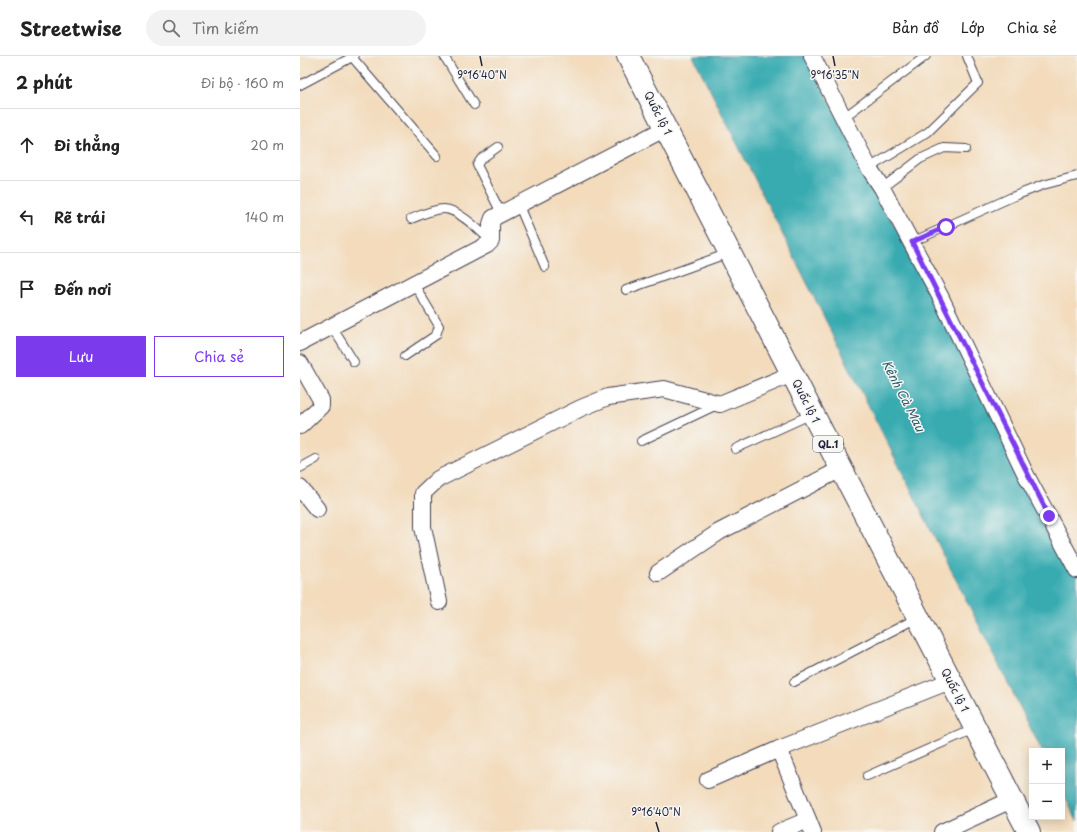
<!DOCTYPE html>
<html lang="vi">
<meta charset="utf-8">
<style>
:root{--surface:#fff;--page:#f2f2f2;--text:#222;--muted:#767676;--line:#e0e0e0;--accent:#7c3aed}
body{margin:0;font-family:"Playpen Sans",sans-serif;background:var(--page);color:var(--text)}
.controls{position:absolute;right:12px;bottom:12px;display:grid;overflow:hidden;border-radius:0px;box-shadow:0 2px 10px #0003}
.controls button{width:36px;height:36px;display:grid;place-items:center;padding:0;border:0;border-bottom:1px solid var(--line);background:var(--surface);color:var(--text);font:20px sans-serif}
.stop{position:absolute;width:12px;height:12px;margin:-9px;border:3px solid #7c3aed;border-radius:50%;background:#fff}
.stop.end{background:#7c3aed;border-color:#fff;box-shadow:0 1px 4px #0008}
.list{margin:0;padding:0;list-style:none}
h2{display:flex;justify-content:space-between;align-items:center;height:52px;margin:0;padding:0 16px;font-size:17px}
h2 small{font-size:13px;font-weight:400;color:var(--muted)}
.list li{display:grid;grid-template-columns:26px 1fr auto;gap:12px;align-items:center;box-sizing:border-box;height:72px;padding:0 16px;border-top:1px solid var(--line)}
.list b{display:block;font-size:15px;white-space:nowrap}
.list em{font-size:13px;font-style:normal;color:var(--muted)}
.actions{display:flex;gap:8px;padding:12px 16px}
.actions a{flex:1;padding:9px 0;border:1px solid var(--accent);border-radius:0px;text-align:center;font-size:14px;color:var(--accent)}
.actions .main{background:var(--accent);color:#fff}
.icon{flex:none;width:22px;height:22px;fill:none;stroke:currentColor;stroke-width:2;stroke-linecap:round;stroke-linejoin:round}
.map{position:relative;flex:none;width:777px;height:776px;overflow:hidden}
header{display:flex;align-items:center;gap:24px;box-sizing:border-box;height:56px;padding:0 20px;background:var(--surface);border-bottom:1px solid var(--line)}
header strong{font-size:19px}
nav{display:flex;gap:22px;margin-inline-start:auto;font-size:14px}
.search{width:280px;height:36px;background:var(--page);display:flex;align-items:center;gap:10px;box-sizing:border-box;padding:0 14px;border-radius:22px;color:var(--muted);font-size:15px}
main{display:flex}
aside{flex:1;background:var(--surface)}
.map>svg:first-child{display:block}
</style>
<header>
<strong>Streetwise</strong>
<div class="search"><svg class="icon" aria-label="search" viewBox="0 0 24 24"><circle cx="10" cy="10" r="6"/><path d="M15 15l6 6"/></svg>Tìm kiếm</div>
<nav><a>Bản đồ</a><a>Lớp</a><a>Chia sẻ</a></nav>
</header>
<main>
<aside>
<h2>2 phút<small>Đi bộ · 160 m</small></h2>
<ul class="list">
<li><svg class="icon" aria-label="ahead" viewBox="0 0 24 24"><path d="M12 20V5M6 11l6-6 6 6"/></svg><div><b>Đi thẳng</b></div><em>20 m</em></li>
<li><svg class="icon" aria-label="left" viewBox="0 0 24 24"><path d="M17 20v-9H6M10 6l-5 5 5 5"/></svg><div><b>Rẽ trái</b></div><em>140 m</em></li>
<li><svg class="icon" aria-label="arrive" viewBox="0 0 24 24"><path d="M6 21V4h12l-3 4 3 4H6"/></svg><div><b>Đến nơi</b></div></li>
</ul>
<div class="actions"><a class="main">Lưu</a><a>Chia sẻ</a></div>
</aside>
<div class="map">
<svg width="777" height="776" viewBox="0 0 777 776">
<rect width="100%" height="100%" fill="#f6f6f2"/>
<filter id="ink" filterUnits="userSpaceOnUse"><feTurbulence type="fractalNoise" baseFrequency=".025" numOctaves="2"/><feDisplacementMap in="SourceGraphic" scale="8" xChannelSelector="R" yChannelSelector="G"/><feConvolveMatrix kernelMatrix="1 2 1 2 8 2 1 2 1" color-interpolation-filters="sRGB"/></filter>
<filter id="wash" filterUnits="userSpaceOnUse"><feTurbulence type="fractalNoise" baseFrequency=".012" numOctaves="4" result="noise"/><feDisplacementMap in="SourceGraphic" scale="16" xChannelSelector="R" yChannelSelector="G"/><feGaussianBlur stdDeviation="0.9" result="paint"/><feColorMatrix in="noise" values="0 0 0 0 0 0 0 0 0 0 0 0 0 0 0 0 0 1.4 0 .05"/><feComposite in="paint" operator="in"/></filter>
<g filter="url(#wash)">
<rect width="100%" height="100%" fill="#f3dbbc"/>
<!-- water -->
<path fill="#39abb1" stroke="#2e6676" d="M 393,0 L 506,0 L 777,519 L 777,765 L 762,735 L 762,695 L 742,695 Z"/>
</g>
<g filter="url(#ink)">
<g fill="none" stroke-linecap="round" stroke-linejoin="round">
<defs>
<g id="service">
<path d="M 144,0 L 174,49"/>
<path d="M 52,1 L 137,100"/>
<path d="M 0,29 L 54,0"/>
<path d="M 543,62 L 626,0"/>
<path d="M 198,91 L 181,103 L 177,109 L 202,159"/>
<path d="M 569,112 L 628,76 L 678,27 L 667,0"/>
<path d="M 582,132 L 620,103 L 644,92 L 666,93"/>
<path d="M 219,150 L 245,211"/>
<path d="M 111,163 C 121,159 133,153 144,153 C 158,153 180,175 191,185"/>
<path d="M 612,186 L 712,141 L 743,129 L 777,120"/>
<path d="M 326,234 L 429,197"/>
<path d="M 32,271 L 54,306"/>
<path d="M 105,300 L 136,279 L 139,270 L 114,228"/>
<path d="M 341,385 L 417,349"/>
<path d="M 435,393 L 512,358"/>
<path d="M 0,412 L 16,403"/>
<path d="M 494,626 L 617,562"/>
<path d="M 567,720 L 674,673"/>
</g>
<g id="minor">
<path d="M 512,0 L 569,112 L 582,132 L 640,240 L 726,419 L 777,514"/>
<path d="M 0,287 L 187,189 L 191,185 L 191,168 L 193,162 L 366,72"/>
<path d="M 0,307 L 21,344 L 21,350 L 0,370"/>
<path d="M 0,432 L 17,453"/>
<path d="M 358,517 L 419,476 L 541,413"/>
<path d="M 139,546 L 123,471 L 123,437 L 138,423 L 281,352 L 308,341 L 364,333 L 420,348 L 492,318"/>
<path d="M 479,693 L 513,776"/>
<path d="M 408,724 L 479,693 L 650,625"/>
<path d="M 479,776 L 508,764"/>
<path d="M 642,776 L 711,744"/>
</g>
<path id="trunk" d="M 328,0 L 729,776"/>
</defs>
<!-- service casing -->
<use href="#service" stroke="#413e4e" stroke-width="10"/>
<!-- minor casing -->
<use href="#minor" stroke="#413e4e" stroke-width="18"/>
<!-- trunk casing -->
<use href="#trunk" stroke="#413e4e" stroke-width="24"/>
<!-- service -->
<use href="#service" stroke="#fff" stroke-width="8"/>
<!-- minor -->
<use href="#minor" stroke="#fff" stroke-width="16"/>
<!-- trunk -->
<use href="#trunk" stroke="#fff" stroke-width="22"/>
</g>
</g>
<g fill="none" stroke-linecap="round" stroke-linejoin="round" filter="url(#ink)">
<!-- route -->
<path stroke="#7c3aed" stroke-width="5" d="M 646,171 L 612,186 L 749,460"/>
</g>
<!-- ticks -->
<path fill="none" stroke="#22223b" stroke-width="1.5" d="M 180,0 L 182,10M 533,0 L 535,10M 356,766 L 359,776"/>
<g text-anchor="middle" stroke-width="3" stroke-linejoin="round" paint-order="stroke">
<!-- shield labels -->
<rect fill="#f6f6f2" stroke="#626272" stroke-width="1" x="513" y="380" width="30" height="16" rx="3"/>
<g font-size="10" font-weight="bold" fill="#22223b">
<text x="528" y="392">QL.1</text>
</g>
<!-- street labels -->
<g font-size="11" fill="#22223b" stroke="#f6f6f2">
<text transform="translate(358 57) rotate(63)" y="4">Quốc lộ 1</text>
<text transform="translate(506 345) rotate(63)" y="4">Quốc lộ 1</text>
<text transform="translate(655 634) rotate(63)" y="4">Quốc lộ 1</text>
</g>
<!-- water labels -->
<g font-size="12" font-style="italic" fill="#2b596a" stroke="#f6f6f2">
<text transform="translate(603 340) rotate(63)" y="4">Kênh Cà Mau</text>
</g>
</g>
<g font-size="10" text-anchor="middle" fill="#22223b" stroke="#f6f6f2" stroke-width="3" stroke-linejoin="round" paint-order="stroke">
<text x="182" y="23">9°16'40"N</text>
<text x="535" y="23">9°16'35"N</text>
<text x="356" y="760">9°16'40"N</text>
</g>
</svg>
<div class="controls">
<button>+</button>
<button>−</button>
</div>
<div class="stop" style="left:646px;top:171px"></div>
<div class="stop end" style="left:749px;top:460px"></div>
</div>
</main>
